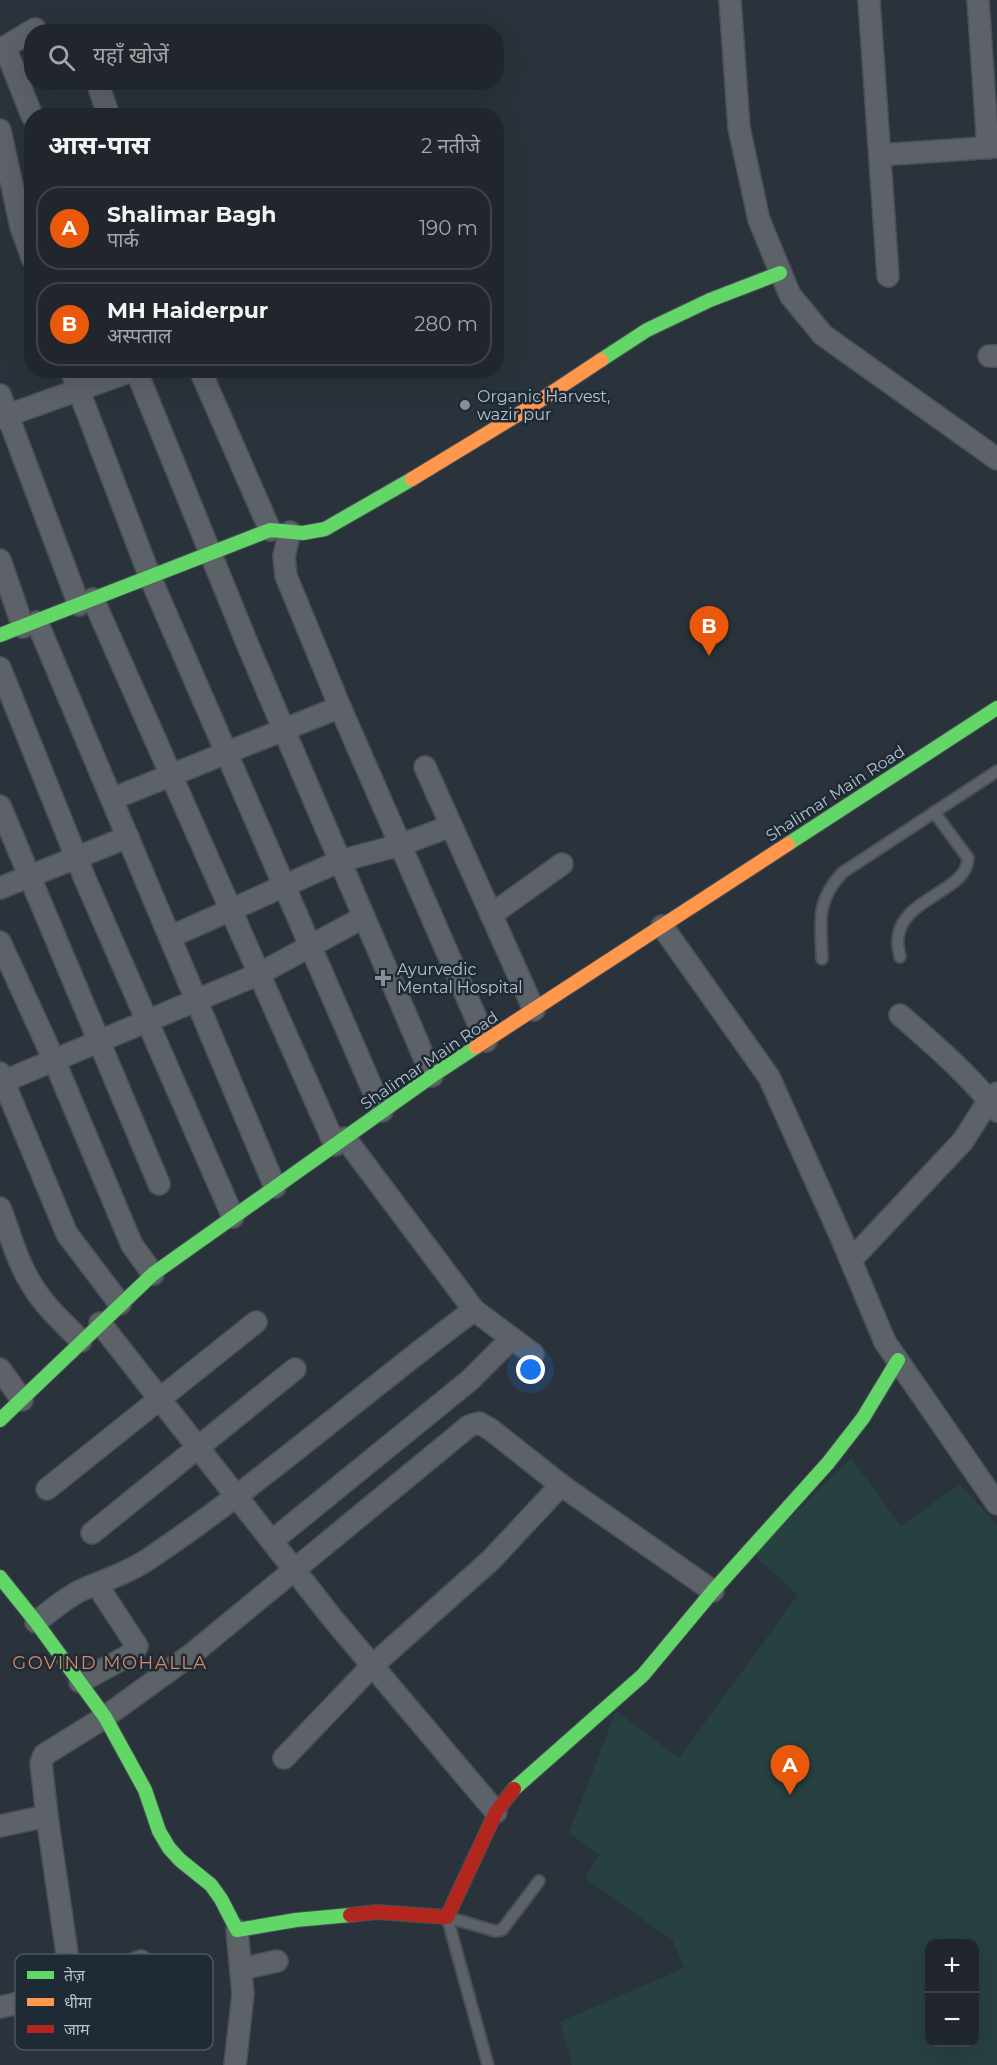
<!DOCTYPE html>
<html lang="hi">
<meta charset="utf-8">
<style>
:root{--surface:#20262c;--page:#282e34;--text:#f1f3f6;--muted:#a2a5a9;--line:#3d4348;--accent:#ea580c}
body{margin:0;font-family:Montserrat,"Noto Sans Devanagari",sans-serif;background:var(--page);color:var(--text)}
.controls{position:absolute;right:18px;bottom:18px;display:grid;overflow:hidden;border-radius:12px;box-shadow:0 6px 24px #0002}
.controls button{width:54px;height:54px;display:grid;place-items:center;padding:0;border:0;border-bottom:2px solid var(--line);background:var(--surface);color:var(--text);font:30px sans-serif}
.you{position:absolute;left:531px;top:1370px;width:21px;height:21px;margin:-15px;border:4px solid #fff;border-radius:50%;background:#1a73e8;box-shadow:0 0 0 9px #1a73e833}
.badge{display:grid;place-items:center;width:39px;height:39px;border-radius:50%;background:var(--accent);color:#fff;font-size:20px;font-weight:700}
.pin{position:absolute;translate:-50% -50px;filter:drop-shadow(0 2px 3px #0008)}
.pin::after{content:'';position:absolute;top:32px;width:21px;height:18px;background:inherit;clip-path:polygon(0 0,100% 0,50% 100%)}
.list{margin:0;padding:0;list-style:none}
h2{display:flex;justify-content:space-between;align-items:center;height:78px;margin:0;padding:0 24px;font-size:26px}
h2 small{font-size:20px;font-weight:400;color:var(--muted)}
.list li{display:grid;grid-template-columns:39px 1fr auto;gap:18px;align-items:center;box-sizing:border-box;height:84px;margin:0 12px 12px;padding:0 12px;border:2px solid var(--line);border-radius:24px}
.list b{display:block;font-size:22px;white-space:nowrap}
.list p{margin:0;font-size:20px;white-space:nowrap;color:var(--muted)}
.list em{font-size:20px;font-style:normal;color:var(--muted)}
.icon{flex:none;width:33px;height:33px;fill:none;stroke:currentColor;stroke-width:2;stroke-linecap:round;stroke-linejoin:round}
.map{position:relative;flex:none;width:997px;height:2065px;overflow:hidden}
.search{position:absolute;background:var(--surface);box-shadow:0 6px 24px #0002;left:24px;top:24px;width:480px;height:66px;display:flex;align-items:center;gap:15px;box-sizing:border-box;padding:0 21px;border-radius:24px;color:var(--muted);font-size:22px}
.panel{position:absolute;background:var(--surface);box-shadow:0 6px 24px #0002;left:24px;top:108px;width:480px;height:270px;border-radius:24px}
.map>svg:first-child{display:block}
</style>
<div class="map">
<svg width="997" height="2065" viewBox="0 0 997 2065">
<rect width="100%" height="100%" fill="#2a333b"/>
<!-- green -->
<path fill="#274040" fill-rule="evenodd" d="M 851,1458 L 901,1526 L 960,1484 L 997,1525 L 997,2065 L 572,2065 L 560,2022 L 684,1968 L 673,1941 L 585,1878 L 599,1855 L 569,1833 L 616,1711 L 679,1758 L 798,1595 L 753,1554 ZM 930,1944 L 974,1944 L 974,2042 L 930,2042 Z"/>
<g fill="none" stroke-linecap="round" stroke-linejoin="round">
<defs>
<g id="lane">
<path d="M 900,957 C 899,951 897,944 898,939 C 900,898 968,892 968,858 L 934,812"/>
<path d="M 822,959 C 821,921 815,903 842,873 L 997,771"/>
<path d="M 488,2065 L 447,1917 L 495,1931 L 502,1930 L 539,1881"/>
</g>
<g id="street">
<path d="M 730,0 L 739,128 L 759,220 L 790,295 L 823,335 L 997,459"/>
<path d="M 869,0 L 888,276"/>
<path d="M 978,0 L 988,148"/>
<path d="M 5,47 L 32,116"/>
<path d="M 0,50 L 35,29"/>
<path d="M 97,82 L 109,116"/>
<path d="M 0,130 L 21,227 L 32,258"/>
<path d="M 880,155 L 997,147"/>
<path d="M 989,356 L 997,356"/>
<path d="M 71,370 L 150,577 L 382,1111"/>
<path d="M 136,370 L 249,648 L 432,1076"/>
<path d="M 200,370 L 270,530"/>
<path d="M 0,395 L 79,605"/>
<path d="M 0,418 L 134,370"/>
<path d="M 290,532 L 284,556 L 286,576 L 340,707 L 486,1041"/>
<path d="M 0,560 L 23,627"/>
<path d="M 93,599 L 335,1145"/>
<path d="M 37,622 L 275,1187"/>
<path d="M 0,668 L 85,879 L 233,1217"/>
<path d="M 425,767 L 534,1010"/>
<path d="M 112,799 L 340,707"/>
<path d="M 0,806 L 159,1184"/>
<path d="M 0,888 L 128,837"/>
<path d="M 491,915 L 562,864"/>
<path d="M 662,926 L 769,1077 L 841,1237 L 885,1342 L 997,1504"/>
<path d="M 170,937 L 340,861 L 400,845 L 451,826"/>
<path d="M 0,942 L 54,1060 L 132,1245 L 153,1274"/>
<path d="M 900,1015 C 934,1045 970,1075 997,1111"/>
<path d="M 0,1073 L 67,1234 L 120,1304"/>
<path d="M 0,1083 L 259,974 L 364,917"/>
<path d="M 345,1138 L 474,1310 L 533,1354"/>
<path d="M 0,1208 C 10,1233 17,1262 32,1285 C 45,1307 64,1323 81,1341"/>
<path d="M 851,1260 L 963,1141 L 989,1100 L 997,1093"/>
<path d="M 100,1323 L 333,1619 L 496,1812"/>
<path d="M 0,1369 L 22,1400"/>
<path d="M 47,1489 L 256,1322"/>
<path d="M 92,1533 L 295,1369"/>
<path d="M 272,1541 L 470,1380 L 512,1338"/>
<path d="M 36,1622 C 51,1611 67,1596 84,1589 C 107,1579 130,1572 150,1558 C 263,1482 365,1391 474,1310"/>
<path d="M 80,1682 L 133,1653 L 137,1646 L 97,1585"/>
<path d="M 284,1758 L 372,1666 L 491,1560 L 561,1485"/>
<path d="M 47,1816 L 72,1988"/>
<path d="M 0,1826 L 47,1816 L 41,1763 L 44,1755 L 105,1717 L 192,1654 L 469,1426 L 479,1423 L 490,1429 L 561,1485 L 713,1591"/>
<path d="M 241,1969 L 277,1961"/>
<path d="M 0,2007 L 49,1997 L 141,1961"/>
<path d="M 235,2065 L 243,1994 L 237,1930"/>
</g>
<g id="fast">
<path d="M 601,360 L 647,330 L 710,300 L 780,273"/>
<path d="M 0,635 L 270,530 L 303,533 L 325,529 L 412,479"/>
<path d="M 788,844 L 997,708"/>
<path d="M 0,1420 L 153,1274 L 432,1076 L 476,1047"/>
<path d="M 0,1577 L 36,1622 L 105,1717 L 145,1790 L 159,1831 L 169,1848 L 180,1860 L 211,1885 L 221,1899 L 237,1930 L 296,1920 L 350,1915"/>
<path d="M 514,1789 L 643,1675 L 713,1591 L 828,1463 L 863,1418 L 898,1360"/>
</g>
<g id="slow">
<path d="M 412,479 L 527,409 L 601,360"/>
<path d="M 476,1047 L 788,844"/>
</g>
<path id="jam" d="M 350,1915 L 377,1912 L 447,1917 L 496,1812 L 514,1789"/>
</defs>
<!-- lane casing -->
<use href="#lane" stroke="#494f55" stroke-width="14"/>
<!-- street casing -->
<use href="#street" stroke="#494f55" stroke-width="24"/>
<!-- fast casing -->
<use href="#fast" stroke="#494f55" stroke-width="16"/>
<!-- slow casing -->
<use href="#slow" stroke="#494f55" stroke-width="16"/>
<!-- jam casing -->
<use href="#jam" stroke="#494f55" stroke-width="16"/>
<!-- lane -->
<use href="#lane" stroke="#5c6268" stroke-width="10"/>
<!-- street -->
<use href="#street" stroke="#5c6268" stroke-width="21"/>
<!-- fast -->
<use href="#fast" stroke="#63d668" stroke-width="14"/>
<!-- slow -->
<use href="#slow" stroke="#ff974d" stroke-width="14"/>
<!-- jam -->
<use href="#jam" stroke="#b3261e" stroke-width="14"/>
</g>
<!-- markers -->
<g fill="#848f99" stroke="#1e2b36" stroke-width="2">
<circle cx="465" cy="405" r="6"/>
<path d="M380 969h6v6h6v6h-6v6h-6v-6h-6v-6h6z"/>
</g>
<g text-anchor="middle" stroke-width="5" stroke-linejoin="round" paint-order="stroke">
<!-- poi labels -->
<g font-size="16" fill="#b5c1cb" stroke="#1e2b36" text-anchor="start">
<text x="477" y="402">Organic Harvest,<tspan x="477" dy="18">wazir pur</tspan></text>
<text x="397" y="975">Ayurvedic<tspan x="397" dy="18">Mental Hospital</tspan></text>
</g>
<!-- street labels -->
<g font-size="16" fill="#b5c1cb" stroke="#1e2b36">
<text transform="translate(835 793) rotate(-33)" y="6">Shalimar Main Road</text>
<text transform="translate(429 1060) rotate(-34)" y="6">Shalimar Main Road</text>
</g>
<!-- neighbourhood labels -->
<g font-size="18" letter-spacing="1.5" fill="#d98662" stroke="#1e2b36">
<text x="110" y="1669">GOVIND MOHALLA</text>
</g>
</g>
<!-- legend -->
<rect x="15" y="1954" width="198" height="96" rx="9" fill="#1e2b36" stroke="#4b5863" stroke-width="1.5"/>
<rect x="27" y="1971" width="27" height="8" fill="#63d668"/>
<rect x="27" y="1998" width="27" height="8" fill="#ff974d"/>
<rect x="27" y="2025" width="27" height="8" fill="#b3261e"/>
<g font-size="16" fill="#b5c1cb">
<text x="64" y="1981">तेज़</text>
<text x="64" y="2008">धीमा</text>
<text x="64" y="2035">जाम</text>
</g>
</svg>
<div class="controls">
<button>+</button>
<button>−</button>
</div>
<div class="you"></div>
<div class="pin badge" style="left:790px;top:1795px">A</div>
<div class="pin badge" style="left:709px;top:656px">B</div>
<div class="search"><svg class="icon" aria-label="search" viewBox="0 0 24 24"><circle cx="10" cy="10" r="6"/><path d="M15 15l6 6"/></svg>यहाँ खोजें</div>
<section class="panel">
<h2>आस-पास<small>2 नतीजे</small></h2>
<ul class="list">
<li><span class="badge">A</span><div><b>Shalimar Bagh</b><p>पार्क</p></div><em>190 m</em></li>
<li><span class="badge">B</span><div><b>MH Haiderpur</b><p>अस्पताल</p></div><em>280 m</em></li>
</ul>
</section>
</div>
